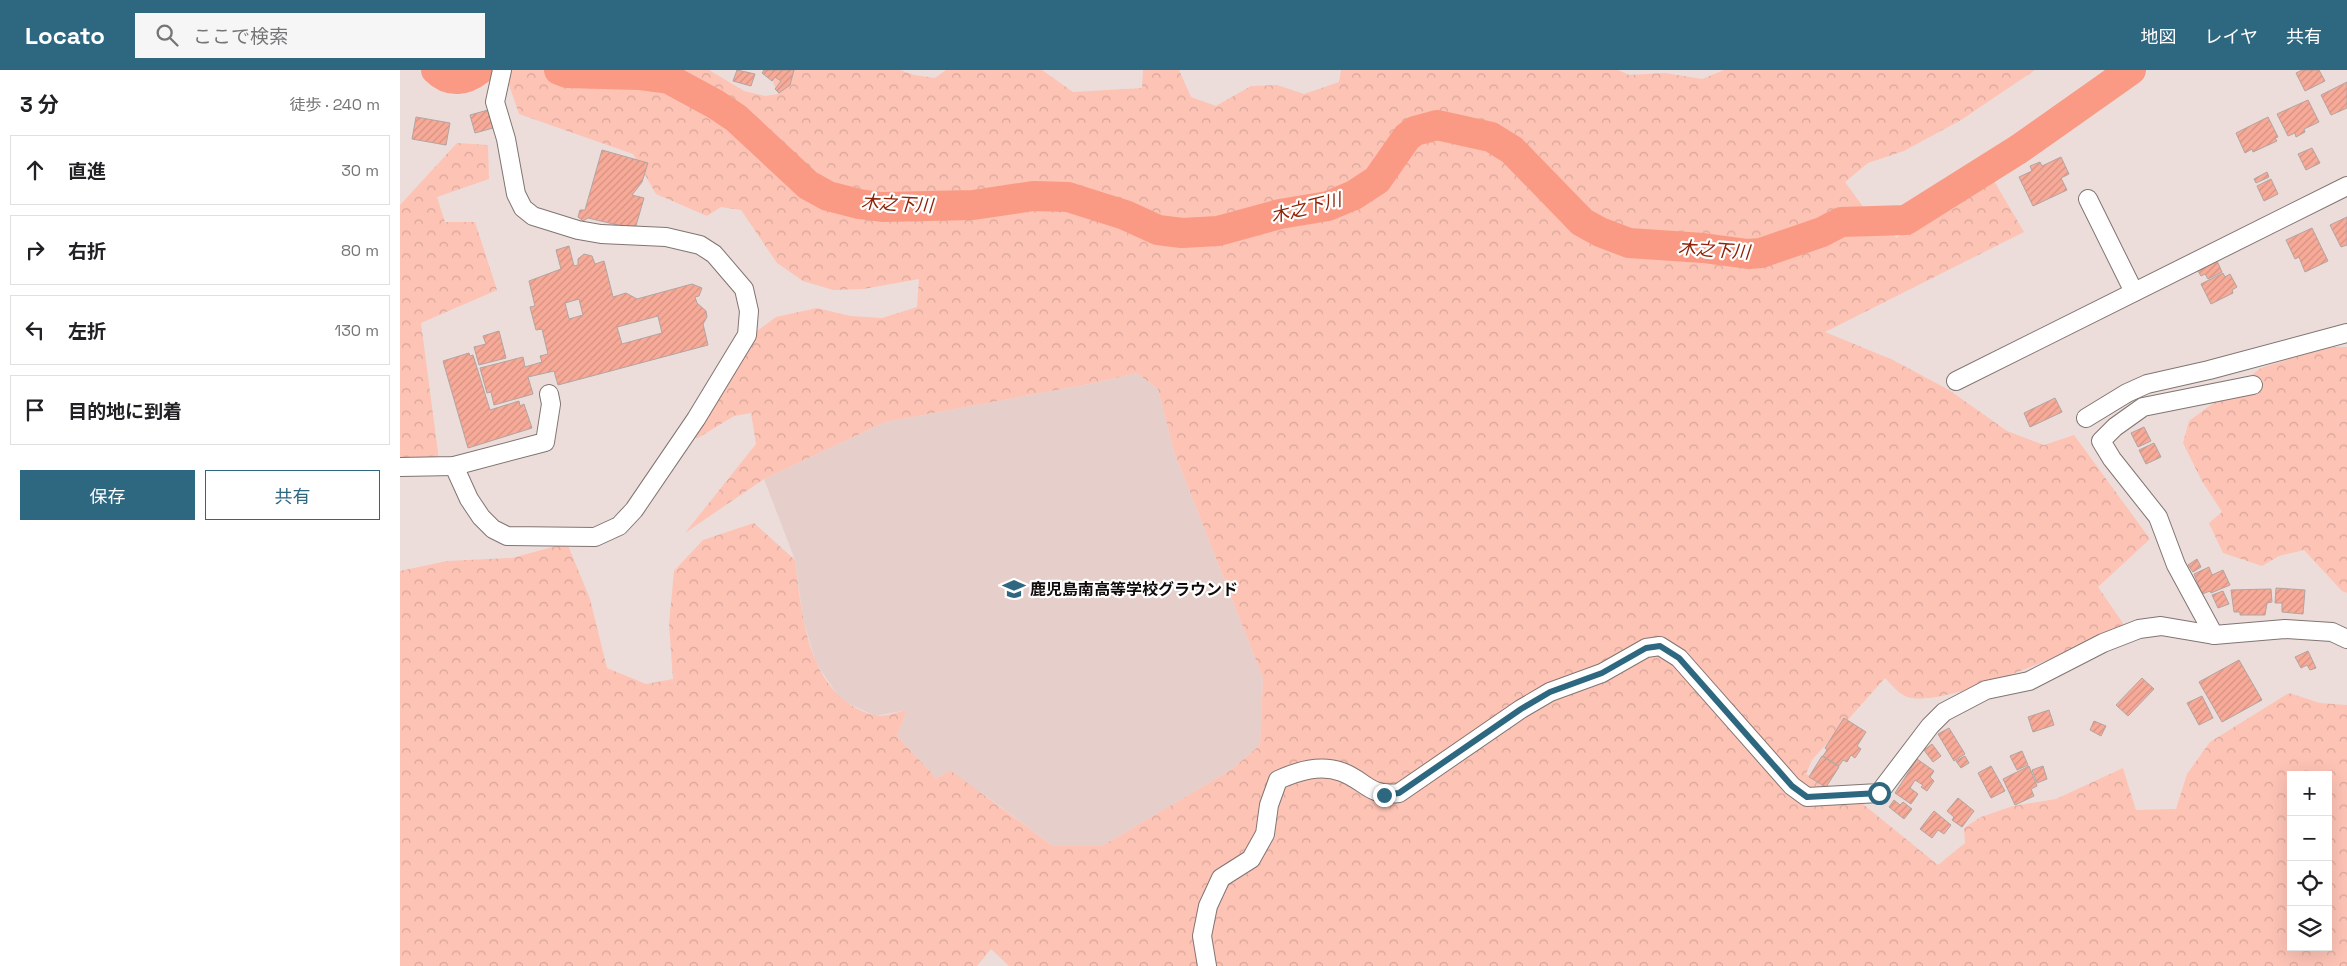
<!DOCTYPE html>
<html lang="ja">
<meta charset="utf-8">
<style>
:root{--surface:#fff;--page:#f6f6f6;--text:#202124;--muted:#757577;--line:#e0e0e0;--accent:#2d6880}
body{margin:0;font-family:"Space Grotesk","Noto Sans JP",sans-serif;background:var(--page);color:var(--text)}
.controls{position:absolute;right:15px;bottom:15px;display:grid;overflow:hidden;border-radius:0px;box-shadow:0 5px 20px #0002}
.controls button{width:45px;height:45px;display:grid;place-items:center;padding:0;border:0;border-bottom:1px solid var(--line);background:var(--surface);color:var(--text);font:25px sans-serif}
.stop{position:absolute;width:15px;height:15px;margin:-11px;border:4px solid #2d6880;border-radius:50%;background:#fff}
.stop.end{background:#2d6880;border-color:#fff;box-shadow:0 1px 5px #0008}
.list{margin:0;padding:0;list-style:none}
h2{display:flex;justify-content:space-between;align-items:center;height:65px;margin:0;padding:0 20px;font-size:21px}
h2 small{font-size:16px;font-weight:400;color:var(--muted)}
.list li{display:grid;grid-template-columns:32px 1fr auto;gap:15px;align-items:center;box-sizing:border-box;height:70px;margin:0 10px 10px;padding:0 10px;border:1px solid var(--line);border-radius:0px}
.list b{display:block;font-size:19px;white-space:nowrap}
.list em{font-size:16px;font-style:normal;color:var(--muted)}
.actions{display:flex;gap:10px;padding:15px 20px}
.actions a{flex:1;padding:11px 0;border:1px solid var(--accent);border-radius:0px;text-align:center;font-size:18px;color:var(--accent)}
.actions .main{background:var(--accent);color:#fff}
.icon{flex:none;width:28px;height:28px;fill:none;stroke:currentColor;stroke-width:2;stroke-linecap:round;stroke-linejoin:round}
.map{position:relative;flex:none;width:1947px;height:896px;overflow:hidden}
header{display:flex;align-items:center;gap:30px;box-sizing:border-box;height:70px;padding:0 25px;background:var(--accent);color:#fff}
header strong{font-size:24px}
nav{display:flex;gap:28px;margin-inline-start:auto;font-size:18px}
.search{width:350px;height:45px;background:var(--page);display:flex;align-items:center;gap:12px;box-sizing:border-box;padding:0 18px;border-radius:0px;color:var(--muted);font-size:19px}
main{display:flex}
aside{flex:1;background:var(--surface)}
.map>svg:first-child{display:block}
</style>
<header>
<strong>Locato</strong>
<div class="search"><svg class="icon" aria-label="search" viewBox="0 0 24 24"><circle cx="10" cy="10" r="6"/><path d="M15 15l6 6"/></svg>ここで検索</div>
<nav><a>地図</a><a>レイヤ</a><a>共有</a></nav>
</header>
<main>
<aside>
<h2>3 分<small>徒歩 · 240 m</small></h2>
<ul class="list">
<li><svg class="icon" aria-label="ahead" viewBox="0 0 24 24"><path d="M12 20V5M6 11l6-6 6 6"/></svg><div><b>直進</b></div><em>30 m</em></li>
<li><svg class="icon" aria-label="right" viewBox="0 0 24 24"><path d="M7 20v-9h11M14 6l5 5-5 5"/></svg><div><b>右折</b></div><em>80 m</em></li>
<li><svg class="icon" aria-label="left" viewBox="0 0 24 24"><path d="M17 20v-9H6M10 6l-5 5 5 5"/></svg><div><b>左折</b></div><em>130 m</em></li>
<li><svg class="icon" aria-label="arrive" viewBox="0 0 24 24"><path d="M6 21V4h12l-3 4 3 4H6"/></svg><div><b>目的地に到着</b></div></li>
</ul>
<div class="actions"><a class="main">保存</a><a>共有</a></div>
</aside>
<div class="map">
<svg width="1947" height="896" viewBox="0 0 1947 896">
<defs>
<pattern id="forest-crowns" width="20" height="18" patternUnits="userSpaceOnUse" patternTransform="scale(1.25)"><rect width="20" height="18" fill="#fdc3b5"/><path d="M2 6a3 3 0 1 1 6 0M12 15a3 3 0 1 1 6 0" fill="none" stroke="#d8a69a"/></pattern>
<pattern id="building-hatch" width="6" height="6" patternUnits="userSpaceOnUse" patternTransform="scale(1.25)"><rect width="6" height="6" fill="#f8aa98"/><path d="M-1 1l2-2M0 6l6-6M5 7l2-2" fill="none" stroke="#d49182"/></pattern>
</defs>
<rect width="100%" height="100%" fill="#ecddda"/>
<!-- built -->
<path fill="#e6cfca" d="M 737,303 L 758,319 L 774,381 L 863,608 L 860,675 L 831,700 L 702,776 L 653,776 L 582,723 L 537,709 L 497,666 L 507,640 L 475,646 L 441,630 L 416,593 L 403,549 L 395,490 L 364,409 L 485,352 L 694,313 Z"/>
<!-- forest -->
<g fill="url(#forest-crowns)" fill-rule="evenodd">
<path d="M 104,0 L 309,0 L 344,21 L 365,26 L 378,24 L 368,0 L 500,0 L 514,5 L 535,8 L 546,0 L 642,0 L 673,22 L 742,18 L 743,0 L 779,0 L 791,27 L 816,36 L 851,16 L 877,15 L 904,24 L 939,12 L 941,0 L 1218,0 L 1229,5 L 1265,3 L 1302,9 L 1324,0 L 1635,0 L 1561,50 L 1504,81 L 1468,93 L 1445,112 L 1475,153 L 1489,150 L 1496,168 L 1590,104 L 1624,162 L 1425,262 L 1493,290 L 1549,320 L 1607,361 L 1644,375 L 1674,365 L 1750,469 L 1698,517 L 1725,556 C 1685,573 1541,643 1505,626 C 1498,623 1491,614 1485,608 L 1412,690 L 1406,704 L 1458,730 L 1538,795 L 1565,773 L 1564,758 L 1581,747 L 1613,736 L 1656,729 L 1723,698 L 1736,740 L 1776,739 L 1787,704 L 1810,672 L 1889,623 L 1920,633 L 1947,635 L 1947,896 L 609,896 L 591,879 L 577,896 L 0,896 L 0,501 L 47,491 L 112,488 L 167,473 L 190,529 L 207,598 L 246,614 L 273,609 L 269,554 L 274,501 L 303,470 L 354,453 L 395,490 C 402,547 408,626 473,645 C 482,648 498,642 507,640 L 497,666 L 537,709 L 550,700 L 653,776 L 702,776 L 831,700 L 860,675 L 863,608 L 774,381 L 758,319 L 737,303 L 694,313 L 485,352 L 364,409 L 285,463 L 356,374 L 351,343 L 334,346 L 298,368 L 289,368 L 353,264 L 376,247 L 417,238 L 450,246 L 482,248 L 517,237 L 519,209 L 463,219 L 433,220 L 403,211 L 377,193 L 341,140 L 321,137 L 307,146 L 256,124 L 233,84 L 119,44 ZM 1891,705 L 1928,705 L 1928,877 L 1891,877 Z"/>
<path d="M 57,73 L 88,75 L 89,109 L 37,127 L 45,152 L 75,152 L 97,220 L 21,253 L 39,390 L 0,398 L 0,135 Z"/>
<path d="M 1927,277 L 1947,277 L 1947,523 L 1942,521 L 1904,480 L 1879,486 L 1862,496 L 1823,483 L 1809,453 L 1822,442 L 1802,411 L 1783,373 L 1789,351 L 1861,298 Z"/>
</g>
<g fill="none" stroke-linecap="round" stroke-linejoin="round">
<!-- river -->
<g stroke="#fa9a84" stroke-width="30">
<path d="M 36,0 C 50,14 66,10 79,0"/>
<path d="M 159,0 L 167,3 L 239,5 L 269,9 L 315,34 L 336,48 L 408,115 L 428,126 L 459,134 L 482,137 L 573,135 L 633,126 L 668,127 L 725,145 L 758,160 L 782,163 L 818,161 L 880,144 L 928,136 L 954,125 L 977,110 L 1007,67 L 1015,61 L 1037,55 L 1091,67 L 1112,80 L 1182,152 L 1200,162 L 1229,173 L 1303,178 L 1348,184 L 1361,183 L 1422,162 L 1441,152 L 1506,150 L 1619,79 L 1731,0"/>
</g>
</g>
<!-- building -->
<g fill="url(#building-hatch)" stroke="#b2a4a1" fill-rule="evenodd">
<path d="M 337,0 L 355,4 L 351,16 L 333,11 Z"/>
<path d="M 364,0 L 363,0 L 394,0 L 390,15 L 379,23 L 375,19 L 381,11 L 375,7 L 372,11 L 362,3 Z"/>
<path d="M 1902,0 L 1919,0 L 1925,11 L 1905,21 L 1896,3 Z"/>
<path d="M 1947,12 L 1947,38 L 1931,45 L 1921,25 Z"/>
<path d="M 1908,30 L 1919,52 L 1904,59 L 1905,62 L 1896,67 L 1895,63 L 1888,66 L 1877,44 Z"/>
<path d="M 88,40 L 93,58 L 75,63 L 70,45 Z"/>
<path d="M 16,47 L 50,53 L 46,75 L 12,69 Z"/>
<path d="M 1868,47 L 1878,67 L 1875,68 L 1877,71 L 1853,82 L 1852,79 L 1845,83 L 1836,63 Z"/>
<path d="M 1912,78 L 1920,93 L 1906,100 L 1898,84 Z"/>
<path d="M 202,80 L 248,93 L 242,112 L 232,125 L 244,128 L 235,159 L 188,148 L 183,151 L 178,147 L 180,140 L 185,140 Z"/>
<path d="M 1661,87 L 1669,104 L 1661,108 L 1667,120 L 1633,136 L 1619,107 L 1632,101 L 1630,96 L 1640,92 L 1642,96 Z"/>
<path d="M 1867,102 L 1869,107 L 1856,113 L 1854,109 Z"/>
<path d="M 1871,109 L 1878,124 L 1864,131 L 1857,116 Z"/>
<path d="M 1947,147 L 1947,175 L 1941,177 L 1930,155 Z"/>
<path d="M 1912,158 L 1928,191 L 1905,202 L 1899,187 L 1895,189 L 1886,170 Z"/>
<path d="M 169,176 L 174,196 L 178,195 L 178,189 L 184,184 L 192,186 L 195,194 L 204,191 L 213,227 L 226,223 L 237,229 L 292,214 L 302,218 L 299,226 L 295,227 L 297,233 L 306,241 L 307,247 L 303,254 L 308,275 L 158,315 L 154,301 L 128,307 L 133,324 L 94,335 L 91,322 L 87,323 L 80,298 L 123,287 L 125,297 L 142,292 L 140,286 L 148,284 L 142,259 L 136,260 L 130,237 L 135,236 L 129,211 L 161,199 L 156,180 ZM 179,229 L 183,245 L 169,249 L 165,233 ZM 258,246 L 262,263 L 222,274 L 217,257 Z"/>
<path d="M 1817,191 L 1822,202 L 1808,209 L 1805,204 L 1801,206 L 1798,201 Z"/>
<path d="M 1823,203 L 1825,207 L 1830,204 L 1837,217 L 1832,220 L 1833,223 L 1811,234 L 1801,214 Z"/>
<path d="M 99,261 L 106,288 L 79,295 L 74,277 L 86,274 L 83,266 Z"/>
<path d="M 69,283 L 70,286 L 73,285 L 90,340 L 119,331 L 120,336 L 124,334 L 132,358 L 68,378 L 43,291 Z"/>
<path d="M 1655,328 L 1662,342 L 1630,357 L 1624,343 Z"/>
<path d="M 1744,357 L 1751,371 L 1738,377 L 1731,363 Z"/>
<path d="M 1754,373 L 1761,387 L 1746,394 L 1739,380 Z"/>
<path d="M 1797,489 L 1801,497 L 1793,502 L 1788,495 Z"/>
<path d="M 1809,497 L 1812,505 L 1823,500 L 1830,515 L 1811,523 L 1810,521 L 1802,524 L 1794,504 Z"/>
<path d="M 1876,518 L 1905,520 L 1903,544 L 1882,542 L 1882,533 L 1875,533 Z"/>
<path d="M 1871,519 L 1872,532 L 1867,533 L 1865,545 L 1840,545 L 1840,542 L 1834,542 L 1831,520 Z"/>
<path d="M 1823,521 L 1829,534 L 1818,538 L 1812,525 Z"/>
<path d="M 1908,581 L 1916,598 L 1910,600 L 1907,595 L 1901,598 L 1895,587 Z"/>
<path d="M 1839,590 L 1862,630 L 1822,652 L 1799,612 Z"/>
<path d="M 1742,608 L 1754,619 L 1728,646 L 1716,635 Z"/>
<path d="M 1802,626 L 1813,648 L 1799,655 L 1787,633 Z"/>
<path d="M 1649,640 L 1654,655 L 1633,662 L 1628,647 Z"/>
<path d="M 1444,648 L 1466,662 L 1457,676 L 1461,679 L 1455,688 L 1451,685 L 1447,692 L 1443,690 L 1439,696 L 1423,686 L 1427,680 L 1425,678 Z"/>
<path d="M 1694,651 L 1706,656 L 1701,666 L 1690,660 Z"/>
<path d="M 1549,658 L 1565,684 L 1554,691 L 1538,664 Z"/>
<path d="M 1532,674 L 1541,686 L 1533,692 L 1524,680 Z"/>
<path d="M 1622,681 L 1628,695 L 1617,700 L 1610,686 Z"/>
<path d="M 1422,686 L 1439,697 L 1426,717 L 1409,707 Z"/>
<path d="M 1565,686 L 1569,693 L 1561,698 L 1556,691 Z"/>
<path d="M 1517,689 L 1534,701 L 1530,707 L 1534,711 L 1527,721 L 1521,717 L 1523,715 L 1515,710 L 1510,718 L 1518,724 L 1511,734 L 1495,723 Z"/>
<path d="M 1591,696 L 1605,721 L 1591,728 L 1578,703 Z"/>
<path d="M 1629,696 L 1637,716 L 1631,719 L 1634,726 L 1615,735 L 1603,709 Z"/>
<path d="M 1643,696 L 1647,709 L 1637,713 L 1632,700 Z"/>
<path d="M 1558,728 L 1574,741 L 1562,757 L 1552,750 L 1554,747 L 1547,741 Z"/>
<path d="M 1494,730 L 1500,735 L 1503,732 L 1512,739 L 1504,749 L 1489,737 Z"/>
<path d="M 1534,741 L 1551,755 L 1544,764 L 1538,760 L 1532,768 L 1520,759 Z"/>
</g>
<g fill="none" stroke-linecap="round" stroke-linejoin="round">
<defs>
<g id="minor">
<path d="M 1688,129 L 1734,222"/>
<path d="M 1556,311 L 1947,116"/>
<path d="M 1686,348 L 1727,323 L 1747,314 L 1809,300 L 1947,263"/>
<path d="M 54,396 L 69,429 L 81,447 L 93,459 L 107,466 L 195,467 L 219,456 L 234,440 L 296,349 L 347,265 L 349,241 L 344,219 L 314,184 L 300,175 L 266,167 L 201,164 L 178,160 L 133,146 L 123,138 L 116,124 L 106,69 L 95,32 L 102,0"/>
<path d="M 0,397 L 54,396 L 145,372 L 151,334 L 149,324"/>
<path d="M 1814,565 L 1776,495 L 1758,447 L 1712,389 L 1701,371 L 1715,357 L 1743,337 L 1853,315"/>
<path d="M 807,896 L 802,866 L 808,836 L 821,808 L 851,789 L 865,764 L 869,735 L 878,710 C 898,701 920,694 942,702 C 966,711 969,727 999,723 L 1121,639 L 1150,622 L 1202,603 L 1246,578 L 1260,576 L 1279,588 L 1392,716 L 1407,727 L 1479,723 L 1530,656 L 1544,642 L 1586,620 L 1629,611 L 1703,573 L 1739,559 L 1761,556 L 1814,565 L 1885,559 L 1932,562 L 1947,569"/>
</g>
</defs>
<!-- minor casing -->
<use href="#minor" stroke="#817571" stroke-width="20"/>
<!-- minor -->
<use href="#minor" stroke="#fff" stroke-width="18"/>
</g>
<g fill="none" stroke-linecap="round" stroke-linejoin="round">
<!-- route -->
<path stroke="#2d6880" stroke-width="6" d="M 984,725 L 999,723 L 1121,639 L 1150,622 L 1202,603 L 1246,578 L 1260,576 L 1279,588 L 1392,716 L 1407,727 L 1479,723"/>
</g>
<!-- icons -->
<defs>
<symbol id="school-bare" viewBox="-9 -9 18 18"><path d="M0-5L7-2L0 1L-7-2ZM-4 1L0 2.5L4 1V4Q0 6-4 4Z" fill="#2d6880" stroke="#fff" stroke-width="2.5" paint-order="stroke"/></symbol>
</defs>
<g fill-rule="evenodd">
<use href="#school-bare" x="598" y="503" width="32" height="32"/>
</g>
<g text-anchor="middle" stroke-width="4.5" stroke-linejoin="round" paint-order="stroke">
<!-- poi labels -->
<g font-size="16" font-weight="bold" fill="#100b0a" stroke="#fff" text-anchor="start">
<text x="630" y="525">鹿児島南高等学校グラウンド</text>
</g>
<!-- water labels -->
<g font-size="18" font-style="italic" fill="#8f2106" stroke="#fff">
<text transform="translate(497 134) rotate(3)" y="6">木之下川</text>
<text transform="translate(906 138) rotate(-14)" y="6">木之下川</text>
<text transform="translate(1314 180) rotate(4)" y="6">木之下川</text>
</g>
</g>
</svg>
<div class="controls">
<button>+</button>
<button>−</button>
<button><svg class="icon" aria-label="locate" viewBox="0 0 24 24"><circle cx="12" cy="12" r="6"/><path d="M12 2v4M12 18v4M2 12h4M18 12h4"/></svg></button>
<button><svg class="icon" aria-label="layers" viewBox="0 0 24 24"><path d="M12 4l9 5-9 5-9-5zM3 14l9 5 9-5"/></svg></button>
</div>
<div class="stop" style="left:1479px;top:723px"></div>
<div class="stop end" style="left:984px;top:725px"></div>
</div>
</main>
